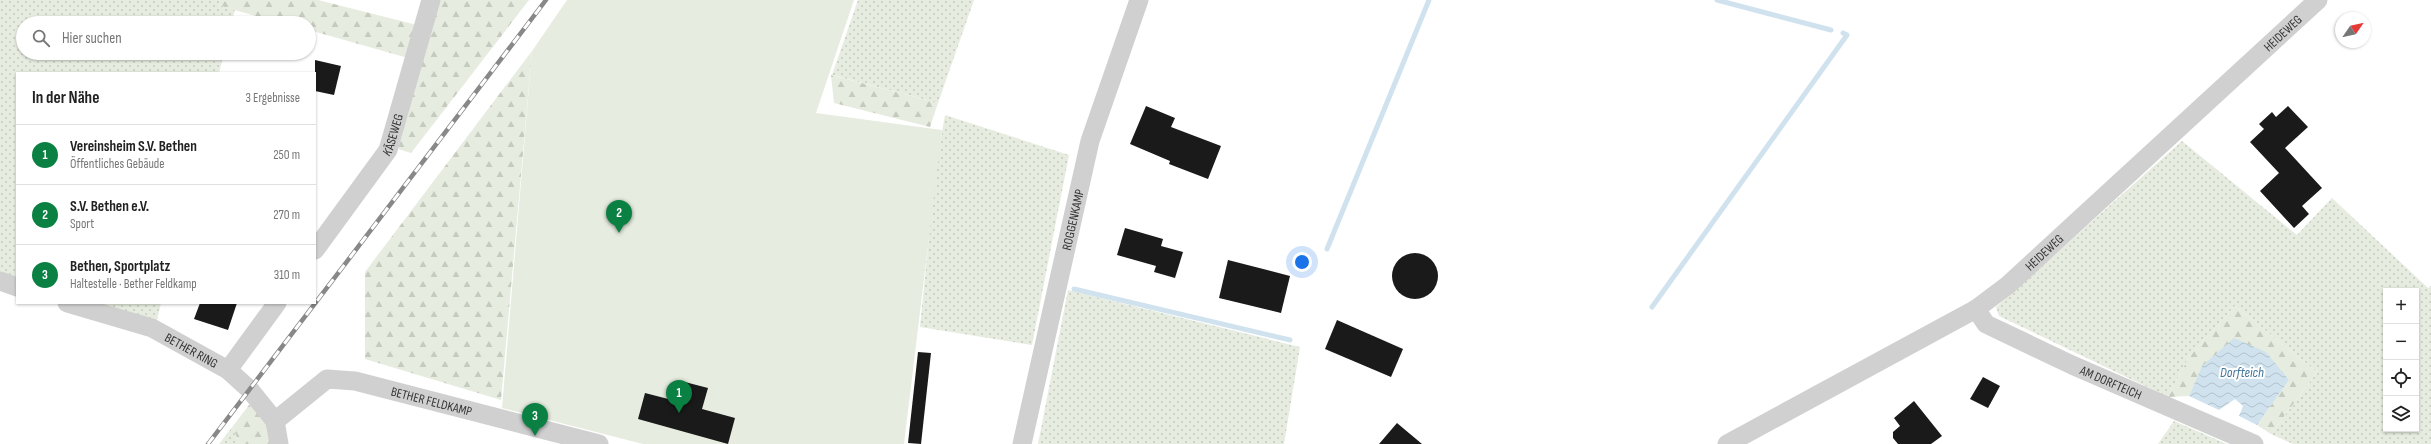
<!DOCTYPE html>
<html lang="de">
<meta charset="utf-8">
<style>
:root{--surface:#fff;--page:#f6f6f6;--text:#222;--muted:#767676;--line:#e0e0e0;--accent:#0b8043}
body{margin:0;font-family:"Sofia Sans Condensed",sans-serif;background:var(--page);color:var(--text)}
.controls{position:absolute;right:12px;bottom:12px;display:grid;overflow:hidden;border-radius:0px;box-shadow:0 1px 3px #0004}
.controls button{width:36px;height:36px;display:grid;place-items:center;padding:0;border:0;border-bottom:1px solid var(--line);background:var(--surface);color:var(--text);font:20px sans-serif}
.compass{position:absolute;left:2335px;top:12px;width:36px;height:36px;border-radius:50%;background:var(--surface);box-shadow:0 1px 3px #0004;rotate:56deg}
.you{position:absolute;left:1302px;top:262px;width:14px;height:14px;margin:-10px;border:3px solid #fff;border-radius:50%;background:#1a73e8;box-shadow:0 0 0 6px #1a73e833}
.badge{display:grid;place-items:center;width:26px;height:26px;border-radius:50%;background:var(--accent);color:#fff;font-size:13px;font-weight:700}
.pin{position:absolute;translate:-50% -33px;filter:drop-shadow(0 1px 2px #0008)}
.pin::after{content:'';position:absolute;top:21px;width:14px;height:12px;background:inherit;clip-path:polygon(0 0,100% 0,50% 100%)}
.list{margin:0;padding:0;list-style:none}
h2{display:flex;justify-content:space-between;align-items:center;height:52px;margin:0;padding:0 16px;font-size:17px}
h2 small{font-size:13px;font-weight:400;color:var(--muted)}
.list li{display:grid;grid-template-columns:26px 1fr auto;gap:12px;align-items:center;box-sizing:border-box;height:60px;padding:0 16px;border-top:1px solid var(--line)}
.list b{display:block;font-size:15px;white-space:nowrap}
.list p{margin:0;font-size:13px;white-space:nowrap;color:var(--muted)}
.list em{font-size:13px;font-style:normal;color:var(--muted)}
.icon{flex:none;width:22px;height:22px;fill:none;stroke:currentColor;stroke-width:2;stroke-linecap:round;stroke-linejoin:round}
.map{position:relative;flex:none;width:2431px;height:444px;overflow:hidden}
.search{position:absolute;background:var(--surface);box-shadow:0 1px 3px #0004;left:16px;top:16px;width:300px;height:44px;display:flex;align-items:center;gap:10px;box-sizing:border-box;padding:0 14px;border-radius:22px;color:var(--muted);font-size:15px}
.panel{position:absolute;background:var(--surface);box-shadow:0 1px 3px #0004;left:16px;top:72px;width:300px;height:232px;border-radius:0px}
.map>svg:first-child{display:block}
</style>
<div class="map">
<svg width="2431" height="444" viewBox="0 0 2431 444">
<defs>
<pattern id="grass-dots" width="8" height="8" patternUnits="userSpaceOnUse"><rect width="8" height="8" fill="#e6ecdf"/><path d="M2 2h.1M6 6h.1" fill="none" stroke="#c6cbc0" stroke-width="1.8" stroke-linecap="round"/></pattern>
<pattern id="forest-firs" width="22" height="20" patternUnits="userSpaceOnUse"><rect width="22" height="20" fill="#e6ecdf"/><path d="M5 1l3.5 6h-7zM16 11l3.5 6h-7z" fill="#c6cbc0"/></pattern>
<pattern id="water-waves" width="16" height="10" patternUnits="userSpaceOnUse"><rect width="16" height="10" fill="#cfe2ee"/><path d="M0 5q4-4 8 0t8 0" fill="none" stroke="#b2c2cd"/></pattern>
</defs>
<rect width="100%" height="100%" fill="#fff"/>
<!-- grass -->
<g fill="url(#grass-dots)" fill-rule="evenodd">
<path d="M 0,0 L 220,0 L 219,5 L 235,10 L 231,23 L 23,23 L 23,53 L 224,53 L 219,73 L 17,73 L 17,279 L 0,274 Z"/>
<path d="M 858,0 L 974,0 L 938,103 L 832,75 Z"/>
<path d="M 945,115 L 1069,155 L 1032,345 L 920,327 L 936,166 Z"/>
<path d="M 2182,141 L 2297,235 L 2332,198 L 2428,288 L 2431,286 L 2431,444 L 2293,444 L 2271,434 L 2317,372 L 2235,306 L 2189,357 L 2168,397 L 1999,316 L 1996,307 ZM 2386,291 L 2416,291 L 2416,429 L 2386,429 Z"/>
<path d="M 1068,290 L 1300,347 L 1284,444 L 1038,444 Z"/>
<path d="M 90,303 L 161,303 L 156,324 Z"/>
<path d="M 2174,421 L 2227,444 L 2158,444 Z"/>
<path d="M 233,426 L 239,444 L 219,444 Z"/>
</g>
<!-- forest -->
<g fill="url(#forest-firs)">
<path d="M 220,0 L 318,0 L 417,25 L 408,58 L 309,30 L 309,23 C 276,23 250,15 219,5 Z"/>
<path d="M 440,0 L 529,0 L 411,153 L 398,149 Z"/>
<path d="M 532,51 L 501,400 L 365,359 L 365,272 Z"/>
<path d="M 831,75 L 938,103 L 930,127 L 834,103 Z"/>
<path d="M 2235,306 L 2317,372 L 2271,434 L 2257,425 L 2289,380 L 2202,366 L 2189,396 L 2168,397 L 2189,357 Z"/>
<path d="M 252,401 L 270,426 L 271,444 L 239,444 L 233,426 Z"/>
</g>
<!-- garden -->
<path fill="#e6ecdf" d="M 567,0 L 854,0 L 816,113 L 942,130 L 904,444 L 643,444 L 502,408 L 532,51 Z"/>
<!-- water -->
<path fill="url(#water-waves)" d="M 2234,338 L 2266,352 L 2289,380 L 2257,425 L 2239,416 L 2243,406 L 2235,399 L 2219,410 L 2189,396 L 2202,366 Z"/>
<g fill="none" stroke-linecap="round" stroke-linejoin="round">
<!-- stream -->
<g stroke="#cfe2ee" stroke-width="5">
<path d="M 1717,0 L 1831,30"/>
<path d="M 1327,249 L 1429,0"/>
<path d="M 1074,289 L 1290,340"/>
<path d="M 1652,307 L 1847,35 L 1843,33"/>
</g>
</g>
<!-- building -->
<g fill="#1a1a1a">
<path d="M 315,60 L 341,66 L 334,95 L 315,91 Z"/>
<path d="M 1146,106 L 1175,118 L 1171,127 L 1221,146 L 1208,179 L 1169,164 L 1170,161 L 1130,144 Z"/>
<path d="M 2288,106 L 2308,127 L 2285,148 L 2322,188 L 2302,206 L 2309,214 L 2294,228 L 2260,191 L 2279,173 L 2250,142 L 2264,129 L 2259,124 L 2272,112 L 2276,117 Z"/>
<path d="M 1125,228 L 1163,239 L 1161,246 L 1183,252 L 1175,278 L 1154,272 L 1156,266 L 1117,255 Z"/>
<circle cx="1415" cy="276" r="23"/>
<path d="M 1228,260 L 1290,276 L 1281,313 L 1219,298 Z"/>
<path d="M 200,303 L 237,303 L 228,330 L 194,319 Z"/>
<path d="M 1337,320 L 1403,349 L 1391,377 L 1325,349 Z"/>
<path d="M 918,352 L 931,353 L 921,444 L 908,443 Z"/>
<path d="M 1983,377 L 2000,386 L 1988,408 L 1970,399 Z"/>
<path d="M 681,381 L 708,388 L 702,409 L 735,418 L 728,444 L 638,419 L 645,393 L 676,401 Z"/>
<path d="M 1914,401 L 1942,436 L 1931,444 L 1898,444 L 1893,438 L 1893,432 L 1900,426 L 1894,418 Z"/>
<path d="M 1397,423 L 1422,444 L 1379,444 Z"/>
</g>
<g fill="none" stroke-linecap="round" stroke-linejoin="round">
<!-- street -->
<g stroke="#d0d0d0" stroke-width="19">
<path id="s1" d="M 315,250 L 388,150 L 431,0"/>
<path d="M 0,281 L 17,287"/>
<path id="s2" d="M 67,303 L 152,328 L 228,370 L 250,390 L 275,421 L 279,444"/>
<path id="s3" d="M 1976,309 L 1986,324 L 2072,365 L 2254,444"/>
<path d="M 228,370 L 277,303"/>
<path id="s4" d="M 275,421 L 327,379 L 355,381 L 599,444"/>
<path id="s5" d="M 1022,444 L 1090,141 L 1139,0"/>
<path id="s6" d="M 1727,444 L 1976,309 L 2008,285 L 2318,0"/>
</g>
<defs>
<path id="rail" d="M 208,444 L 546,0"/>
</defs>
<!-- rail casing -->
<use href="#rail" stroke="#888" stroke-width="4.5"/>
<!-- rail -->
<use href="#rail" stroke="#fff" stroke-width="3" stroke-dasharray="9" stroke-linecap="butt"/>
</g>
<g text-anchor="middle" stroke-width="4" stroke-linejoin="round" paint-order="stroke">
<!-- street labels -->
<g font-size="13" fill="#333" stroke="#fff">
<text dy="5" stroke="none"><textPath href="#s6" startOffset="696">HEIDEWEG</textPath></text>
<text dy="5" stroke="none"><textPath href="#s1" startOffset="140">KÄSEWEG</textPath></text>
<text dy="5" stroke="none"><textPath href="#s5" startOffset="230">ROGGENKAMP</textPath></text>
<text dy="5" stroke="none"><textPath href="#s6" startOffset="372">HEIDEWEG</textPath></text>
<text dy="5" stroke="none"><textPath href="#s2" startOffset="134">BETHER RING</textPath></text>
<text dy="5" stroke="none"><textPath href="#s3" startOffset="156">AM DORFTEICH</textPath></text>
<text dy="5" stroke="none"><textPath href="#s4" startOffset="174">BETHER FELDKAMP</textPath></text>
</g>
<!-- water labels -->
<g font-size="14" font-style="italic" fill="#3f7597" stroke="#fff">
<text x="2242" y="377">Dorfteich</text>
</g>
</g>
</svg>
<div class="controls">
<button>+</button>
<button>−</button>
<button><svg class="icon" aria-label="locate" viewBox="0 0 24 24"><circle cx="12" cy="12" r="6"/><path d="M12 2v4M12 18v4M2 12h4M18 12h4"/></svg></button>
<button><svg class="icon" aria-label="layers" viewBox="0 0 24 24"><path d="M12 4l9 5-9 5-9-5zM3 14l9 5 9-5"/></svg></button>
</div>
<svg class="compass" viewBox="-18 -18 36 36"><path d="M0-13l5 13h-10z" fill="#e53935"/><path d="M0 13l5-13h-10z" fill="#767676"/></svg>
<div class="you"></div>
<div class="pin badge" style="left:679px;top:413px">1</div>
<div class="pin badge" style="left:619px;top:233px">2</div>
<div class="pin badge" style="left:535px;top:436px">3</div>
<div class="search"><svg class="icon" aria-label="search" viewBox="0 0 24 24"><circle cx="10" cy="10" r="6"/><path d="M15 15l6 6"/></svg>Hier suchen</div>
<section class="panel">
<h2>In der Nähe<small>3 Ergebnisse</small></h2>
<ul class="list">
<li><span class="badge">1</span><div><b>Vereinsheim S.V. Bethen</b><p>Öffentliches Gebäude</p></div><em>250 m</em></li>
<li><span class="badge">2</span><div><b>S.V. Bethen e.V.</b><p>Sport</p></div><em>270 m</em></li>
<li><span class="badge">3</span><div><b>Bethen, Sportplatz</b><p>Haltestelle · Bether Feldkamp</p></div><em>310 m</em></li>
</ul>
</section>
</div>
